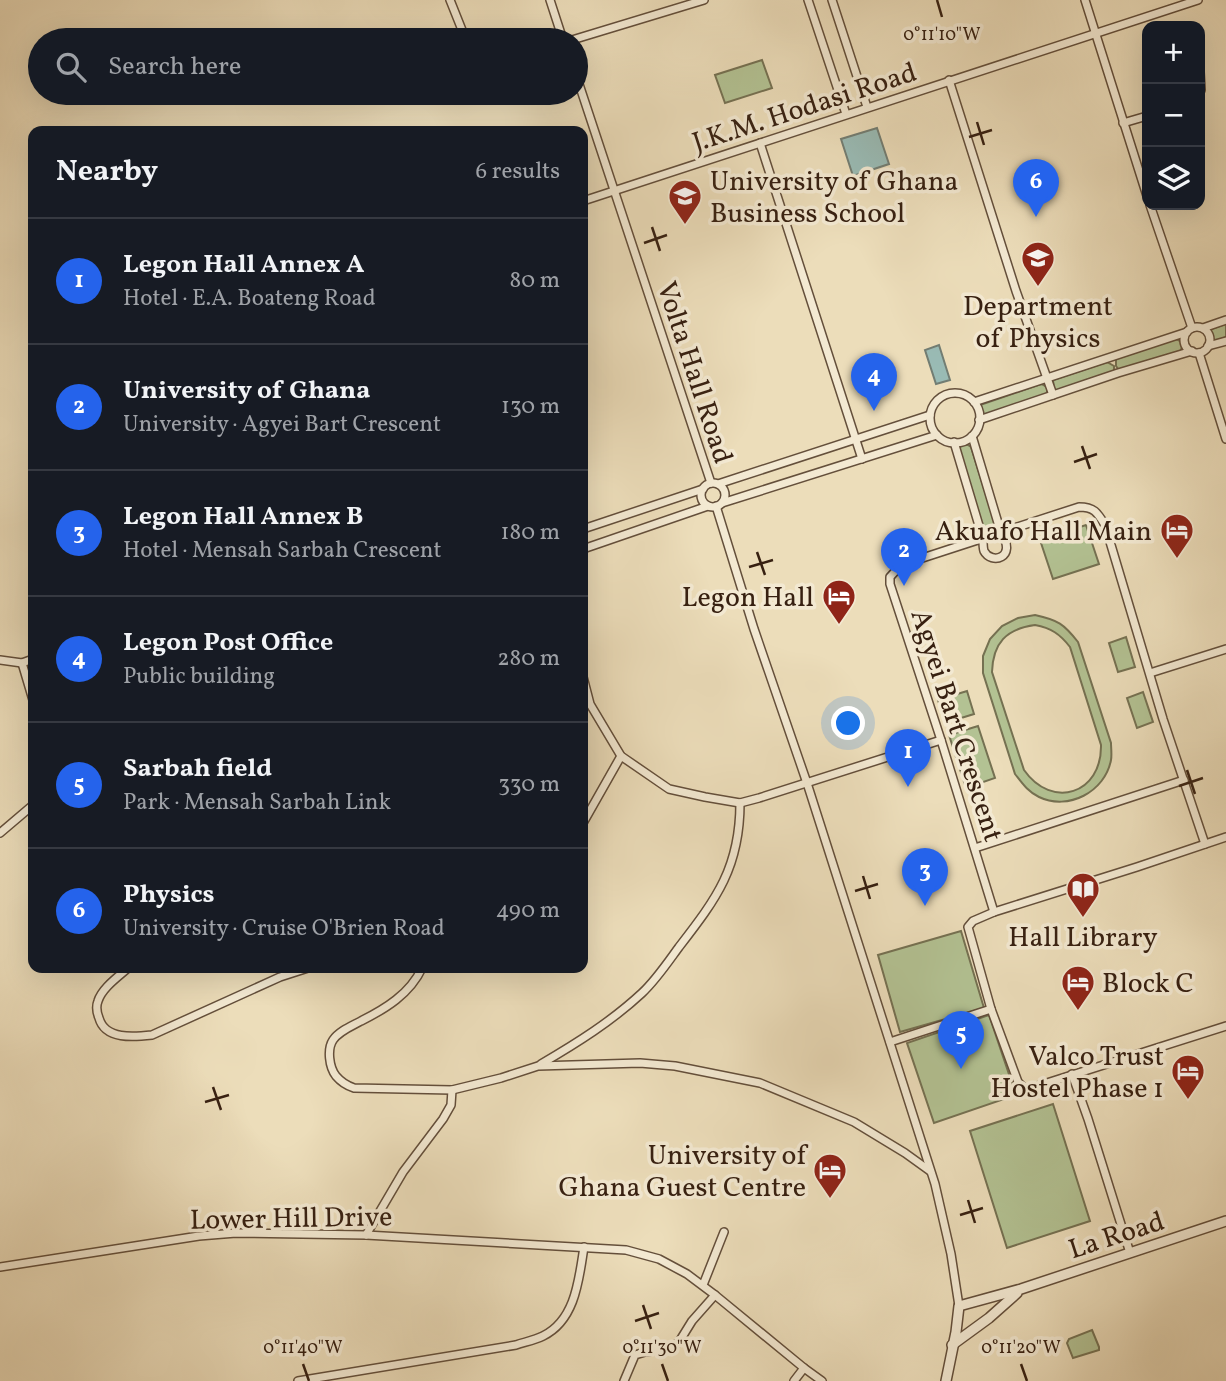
<!DOCTYPE html>
<meta charset="utf-8">
<style>
:root{--surface:#171b24;--page:#242831;--text:#f1f3f6;--muted:#9ea1a6;--line:#363941;--accent:#2563eb}
body{margin:0;font-family:Vollkorn,serif;background:var(--page);color:var(--text)}
.controls{position:absolute;right:21px;top:21px;display:grid;overflow:hidden;border-radius:14px;box-shadow:0 7px 28px #0002}
.controls button{width:63px;height:63px;display:grid;place-items:center;padding:0;border:0;border-bottom:2px solid var(--line);background:var(--surface);color:var(--text);font:35px sans-serif}
.you{position:absolute;left:849px;top:724px;width:24px;height:24px;margin:-18px;border:5px solid #fff;border-radius:50%;background:#1a73e8;box-shadow:0 0 0 10px #1a73e833}
.badge{display:grid;place-items:center;width:46px;height:46px;border-radius:50%;background:var(--accent);color:#fff;font-size:23px;font-weight:700}
.pin{position:absolute;translate:-50% -58px;filter:drop-shadow(0 2px 4px #0008)}
.pin::after{content:'';position:absolute;top:37px;width:24px;height:21px;background:inherit;clip-path:polygon(0 0,100% 0,50% 100%)}
.list{margin:0;padding:0;list-style:none}
h2{display:flex;justify-content:space-between;align-items:center;height:91px;margin:0;padding:0 28px;font-size:30px}
h2 small{font-size:23px;font-weight:400;color:var(--muted)}
.list li{display:grid;grid-template-columns:46px 1fr auto;gap:21px;align-items:center;box-sizing:border-box;height:126px;padding:0 28px;border-top:2px solid var(--line)}
.list b{display:block;font-size:26px;white-space:nowrap}
.list p{margin:0;font-size:23px;white-space:nowrap;color:var(--muted)}
.list em{font-size:23px;font-style:normal;color:var(--muted)}
.icon{flex:none;width:38px;height:38px;fill:none;stroke:currentColor;stroke-width:2;stroke-linecap:round;stroke-linejoin:round}
.map{position:relative;flex:none;width:1226px;height:1381px;overflow:hidden}
.search{position:absolute;background:var(--surface);box-shadow:0 7px 28px #0002;left:28px;top:28px;width:560px;height:77px;display:flex;align-items:center;gap:18px;box-sizing:border-box;padding:0 24px;border-radius:38px;color:var(--muted);font-size:26px}
.panel{position:absolute;background:var(--surface);box-shadow:0 7px 28px #0002;left:28px;top:126px;width:560px;height:847px;border-radius:14px}
.map>svg:first-child{display:block}
</style>
<div class="map">
<svg width="1226" height="1381" viewBox="0 0 1226 1381">
<rect width="100%" height="100%" fill="#ecddba"/>
<filter id="stains"><feTurbulence type="fractalNoise" baseFrequency=".00286" numOctaves="4"/><feColorMatrix values="0 0 0 0 .2 0 0 0 0 .09 0 0 0 0 .02 0 0 0 .5 -.17"/></filter>
<radialGradient id="worn" r=".72"><stop offset=".6" stop-color="#630" stop-opacity="0"/><stop offset="1" stop-color="#630" stop-opacity=".3"/></radialGradient>
<!-- green -->
<g fill="#b3c293" stroke="#757152" stroke-width="2" fill-rule="evenodd">
<path d="M 762,60 L 772,88 L 725,103 L 715,75 Z"/>
<path d="M 1226,324 L 1226,337 L 1216,341 C 1211,339 1208,335 1211,329 Z"/>
<path d="M 1176,339 C 1182,341 1184,346 1180,351 L 1119,370 L 1116,366 L 1116,359 Z"/>
<path d="M 1107,362 L 1114,366 L 1114,370 L 1111,374 L 1056,391 L 1054,389 L 1053,380 Z"/>
<path d="M 1041,384 C 1048,386 1049,390 1045,396 L 983,415 L 980,412 L 980,405 Z"/>
<path d="M 963,444 L 968,445 L 971,447 L 997,530 L 993,535 L 984,534 L 959,451 L 960,447 Z"/>
<path d="M 1086,525 L 1099,564 L 1053,579 L 1040,540 Z"/>
<path d="M 1035,615 C 1058,620 1064,624 1078,642 L 1111,743 C 1111,748 1112,755 1111,760 C 1105,792 1068,811 1039,797 C 1028,792 1022,783 1015,774 L 983,673 L 983,656 L 990,639 L 1002,626 L 1018,618 ZM 1035,625 C 1051,628 1060,634 1070,647 L 1101,745 C 1102,794 1052,810 1024,770 L 992,672 C 993,643 1006,629 1035,625 Z"/>
<path d="M 1126,637 L 1135,667 L 1118,672 L 1109,643 Z"/>
<path d="M 967,691 L 974,714 L 945,723 L 938,700 Z"/>
<path d="M 1143,692 L 1153,722 L 1137,728 L 1127,698 Z"/>
<path d="M 978,726 L 995,778 L 966,788 L 949,735 Z"/>
<path d="M 961,931 L 984,1008 L 900,1032 L 878,955 Z"/>
<path d="M 989,1015 L 1016,1095 L 934,1123 L 907,1043 Z"/>
<path d="M 1053,1104 L 1090,1221 L 1007,1248 L 970,1131 Z"/>
<path d="M 1092,1330 L 1099,1347 L 1099,1350 L 1073,1358 L 1067,1343 L 1069,1339 Z"/>
</g>
<!-- water -->
<g fill="#99bbb5" stroke="#727d73" stroke-width="2">
<path d="M 877,128 L 889,164 L 853,176 L 841,139 Z"/>
<path d="M 939,345 L 950,380 L 936,384 L 925,350 Z"/>
</g>
<g fill="none" stroke-linecap="round" stroke-linejoin="round">
<defs>
<g id="minor">
<path d="M 450,0 L 466,40"/>
<path d="M 550,0 L 563,40"/>
<path d="M 808,0 L 846,114"/>
<path d="M 832,0 L 867,107"/>
<path d="M 1085,0 L 1147,196"/>
<path d="M 572,40 L 704,0"/>
<path d="M 1200,72 L 1201,90 L 1200,92"/>
<path d="M 576,75 L 711,483"/>
<path d="M 949,80 L 1016,291 L 1053,395"/>
<path d="M 487,93 L 493,95 L 500,93"/>
<path d="M 1123,123 L 1147,116"/>
<path d="M 760,143 L 862,459"/>
<path d="M 583,201 L 1198,0"/>
<path d="M 1150,205 L 1192,328"/>
<circle cx="1197" cy="340" r="13"/>
<path d="M 1203,328 L 1226,320"/>
<path d="M 1208,346 L 1226,341"/>
<path d="M 1199,353 L 1226,439"/>
<circle cx="955" cy="418" r="25"/>
<path d="M 974,402 L 1187,332"/>
<path d="M 979,420 L 1118,373 L 1192,351"/>
<path d="M 954,442 L 983,539 C 983,542 983,548 984,551 C 991,565 1018,558 1001,533 L 972,436"/>
<circle cx="713" cy="495" r="12"/>
<path d="M 718,484 L 930,415"/>
<path d="M 722,503 L 937,435"/>
<path d="M 716,506 L 754,629 L 807,783 L 935,1184 L 951,1254 L 959,1306"/>
<path d="M 583,529 L 703,489"/>
<path d="M 583,549 L 708,506"/>
<path d="M 0,660 L 22,663 L 33,659"/>
<path d="M 22,663 L 33,700"/>
<path d="M 1150,673 L 1226,649"/>
<path d="M 583,677 L 590,704 L 621,756 L 669,789 L 705,797 L 740,803 L 759,798 L 941,740"/>
<path d="M 583,823 L 621,756"/>
<path d="M 0,833 L 33,805"/>
<path d="M 1226,837 L 1137,867 L 994,912 L 973,921 L 968,927 L 991,1009 L 1018,1082 L 1024,1088 L 1028,1089 L 1226,1026"/>
<path d="M 975,848 L 1184,780"/>
<path d="M 994,912 L 941,740 L 890,584 L 890,577 L 901,565 L 1079,507 C 1094,507 1097,512 1105,525 L 1163,719 L 1205,844"/>
<path d="M 128,968 C 118,977 102,988 98,1001 C 96,1006 97,1013 99,1018 C 105,1040 134,1037 152,1035 L 280,977 L 308,968"/>
<path d="M 422,968 C 410,994 385,1009 361,1021 C 352,1026 339,1031 333,1040 C 327,1049 329,1067 336,1076 C 341,1082 348,1086 354,1088 L 452,1090 L 501,1078 L 538,1066 L 640,1063 L 675,1066 L 760,1083 L 854,1122 L 905,1153 L 930,1171"/>
<path d="M 890,1042 L 991,1009"/>
<path d="M 541,1064 C 577,1043 612,1021 642,993 C 656,980 668,962 679,947 C 717,898 740,867 740,803"/>
<path d="M 1072,1074 L 1088,1119 L 1130,1253"/>
<path d="M 366,1235 L 403,1172 L 443,1119 L 451,1105 L 452,1090"/>
<path d="M 0,1267 L 199,1236 L 236,1233 L 366,1235 L 626,1250 L 659,1259 L 687,1274 L 715,1295 L 804,1368 L 822,1381"/>
<path d="M 703,1285 L 724,1232"/>
<path d="M 298,1381 L 516,1345 C 525,1342 535,1340 543,1336 C 576,1320 579,1278 584,1247"/>
<path d="M 624,1381 L 635,1355 L 645,1352 L 671,1348 L 679,1342 L 692,1321 L 715,1295"/>
<path d="M 794,1381 L 804,1368"/>
</g>
<g id="tertiary">
<path d="M 952,1345 L 989,1318 L 1017,1293"/>
<path d="M 946,1381 L 956,1332 L 959,1306 L 1021,1289 L 1226,1221"/>
</g>
</defs>
<!-- minor casing -->
<use href="#minor" stroke="#644f3b" stroke-width="10"/>
<!-- tertiary casing -->
<use href="#tertiary" stroke="#644f3b" stroke-width="12"/>
<!-- minor -->
<use href="#minor" stroke="#f3e9d2" stroke-width="7"/>
<!-- tertiary -->
<use href="#tertiary" stroke="#f3e9d2" stroke-width="9"/>
</g>
<!-- ticks -->
<path fill="none" stroke="#372011" stroke-width="2.5" d="M 937,0 L 942,17M 977,122 L 984,145M 969,137 L 992,130M 652,227 L 660,251M 644,243 L 667,235M 1082,446 L 1090,469M 1074,462 L 1097,454M 757,552 L 765,575M 749,567 L 773,560M 1187,770 L 1195,794M 1179,786 L 1203,778M 863,876 L 870,899M 855,891 L 878,884M 213,1087 L 221,1110M 205,1102 L 229,1095M 968,1200 L 975,1223M 960,1215 L 983,1208M 643,1305 L 651,1329M 635,1321 L 659,1313M 303,1364 L 309,1381M 662,1364 L 668,1381M 1021,1364 L 1027,1381"/>
<!-- icons -->
<defs>
<symbol id="university-pin" viewBox="-11 -11 22 30"><path d="M0 17L-7.5 6A9.5 9.5 0 1 1 7.5 6Z" fill="#8f2418" stroke="#f3e9d2"/><path d="M0-5L7-2L0 1L-7-2ZM-4 1L0 2.5L4 1V4Q0 6-4 4Z" fill="#fff"/></symbol>
<symbol id="hotel-pin" viewBox="-11 -11 22 30"><path d="M0 17L-7.5 6A9.5 9.5 0 1 1 7.5 6Z" fill="#8f2418" stroke="#f3e9d2"/><path d="M-6-4.5h1.5V1H6V5H4.5V3h-9V5H-6ZM-4 0a1.8 1.8 0 1 1 3.6 0ZM.5 0V-2.5h3Q6-2.5 6 0Z" fill="#fff"/></symbol>
<symbol id="library-pin" viewBox="-11 -11 22 30"><path d="M0 17L-7.5 6A9.5 9.5 0 1 1 7.5 6Z" fill="#8f2418" stroke="#f3e9d2"/><path d="M-6-4Q-3-5.5-.7-3.5V5Q-3 3-6 4ZM6-4Q3-5.5 .7-3.5V5Q3 3 6 4Z" fill="#fff"/></symbol>
</defs>
<g fill-rule="evenodd">
<use href="#university-pin" x="666" y="177" width="38" height="52"/>
<use href="#university-pin" x="1019" y="239" width="38" height="52"/>
<use href="#hotel-pin" x="1158" y="511" width="38" height="52"/>
<use href="#hotel-pin" x="820" y="577" width="38" height="52"/>
<use href="#library-pin" x="1064" y="870" width="38" height="52"/>
<use href="#hotel-pin" x="1059" y="963" width="38" height="52"/>
<use href="#hotel-pin" x="1169" y="1052" width="38" height="52"/>
<use href="#hotel-pin" x="811" y="1151" width="38" height="52"/>
</g>
<g text-anchor="middle" stroke-width="7" stroke-linejoin="round" paint-order="stroke">
<!-- street labels -->
<g font-size="28" fill="#372011" stroke="#f3e9d2">
<text transform="translate(804 106) rotate(-18)" y="10">J.K.M. Hodasi Road</text>
<text transform="translate(696 372) rotate(72)" y="10">Volta Hall Road</text>
<text transform="translate(958 725) rotate(72)" y="10">Agyei Bart Crescent</text>
<text transform="translate(291 1217) rotate(-1)" y="10">Lower Hill Drive</text>
<text transform="translate(1116 1234) rotate(-18)" y="10">La Road</text>
</g>
<!-- poi labels -->
<g font-size="28" fill="#372011" stroke="#f3e9d2" text-anchor="end">
<text x="710" y="190" text-anchor="start">University of Ghana<tspan x="710" dy="32">Business School</tspan></text>
<text x="1038" y="315" text-anchor="middle">Department<tspan x="1038" dy="32">of Physics</tspan></text>
<text x="1152" y="540">Akuafo Hall Main</text>
<text x="814" y="606">Legon Hall</text>
<text x="1083" y="946" text-anchor="middle">Hall Library</text>
<text x="1102" y="992" text-anchor="start">Block C</text>
<text x="1164" y="1065">Valco Trust<tspan x="1164" dy="32">Hostel Phase 1</tspan></text>
<text x="806" y="1164">University of<tspan x="806" dy="32">Ghana Guest Centre</tspan></text>
</g>
</g>
<g font-size="18" text-anchor="middle" fill="#372011" stroke="#f3e9d2" stroke-width="7" stroke-linejoin="round" paint-order="stroke">
<text x="942" y="40">0°11'10"W</text>
<text x="303" y="1353">0°11'40"W</text>
<text x="662" y="1353">0°11'30"W</text>
<text x="1021" y="1353">0°11'20"W</text>
</g>
<rect width="100%" height="100%" filter="url(#stains)"/>
<rect width="100%" height="100%" fill="url(#worn)"/>
</svg>
<div class="controls">
<button>+</button>
<button>−</button>
<button><svg class="icon" aria-label="layers" viewBox="0 0 24 24"><path d="M12 4l9 5-9 5-9-5zM3 14l9 5 9-5"/></svg></button>
</div>
<div class="you"></div>
<div class="pin badge" style="left:908px;top:787px">1</div>
<div class="pin badge" style="left:904px;top:586px">2</div>
<div class="pin badge" style="left:925px;top:906px">3</div>
<div class="pin badge" style="left:874px;top:411px">4</div>
<div class="pin badge" style="left:961px;top:1069px">5</div>
<div class="pin badge" style="left:1036px;top:217px">6</div>
<div class="search"><svg class="icon" aria-label="search" viewBox="0 0 24 24"><circle cx="10" cy="10" r="6"/><path d="M15 15l6 6"/></svg>Search here</div>
<section class="panel">
<h2>Nearby<small>6 results</small></h2>
<ul class="list">
<li><span class="badge">1</span><div><b>Legon Hall Annex A</b><p>Hotel · E.A. Boateng Road</p></div><em>80 m</em></li>
<li><span class="badge">2</span><div><b>University of Ghana</b><p>University · Agyei Bart Crescent</p></div><em>130 m</em></li>
<li><span class="badge">3</span><div><b>Legon Hall Annex B</b><p>Hotel · Mensah Sarbah Crescent</p></div><em>180 m</em></li>
<li><span class="badge">4</span><div><b>Legon Post Office</b><p>Public building</p></div><em>280 m</em></li>
<li><span class="badge">5</span><div><b>Sarbah field</b><p>Park · Mensah Sarbah Link</p></div><em>330 m</em></li>
<li><span class="badge">6</span><div><b>Physics</b><p>University · Cruise O'Brien Road</p></div><em>490 m</em></li>
</ul>
</section>
</div>
